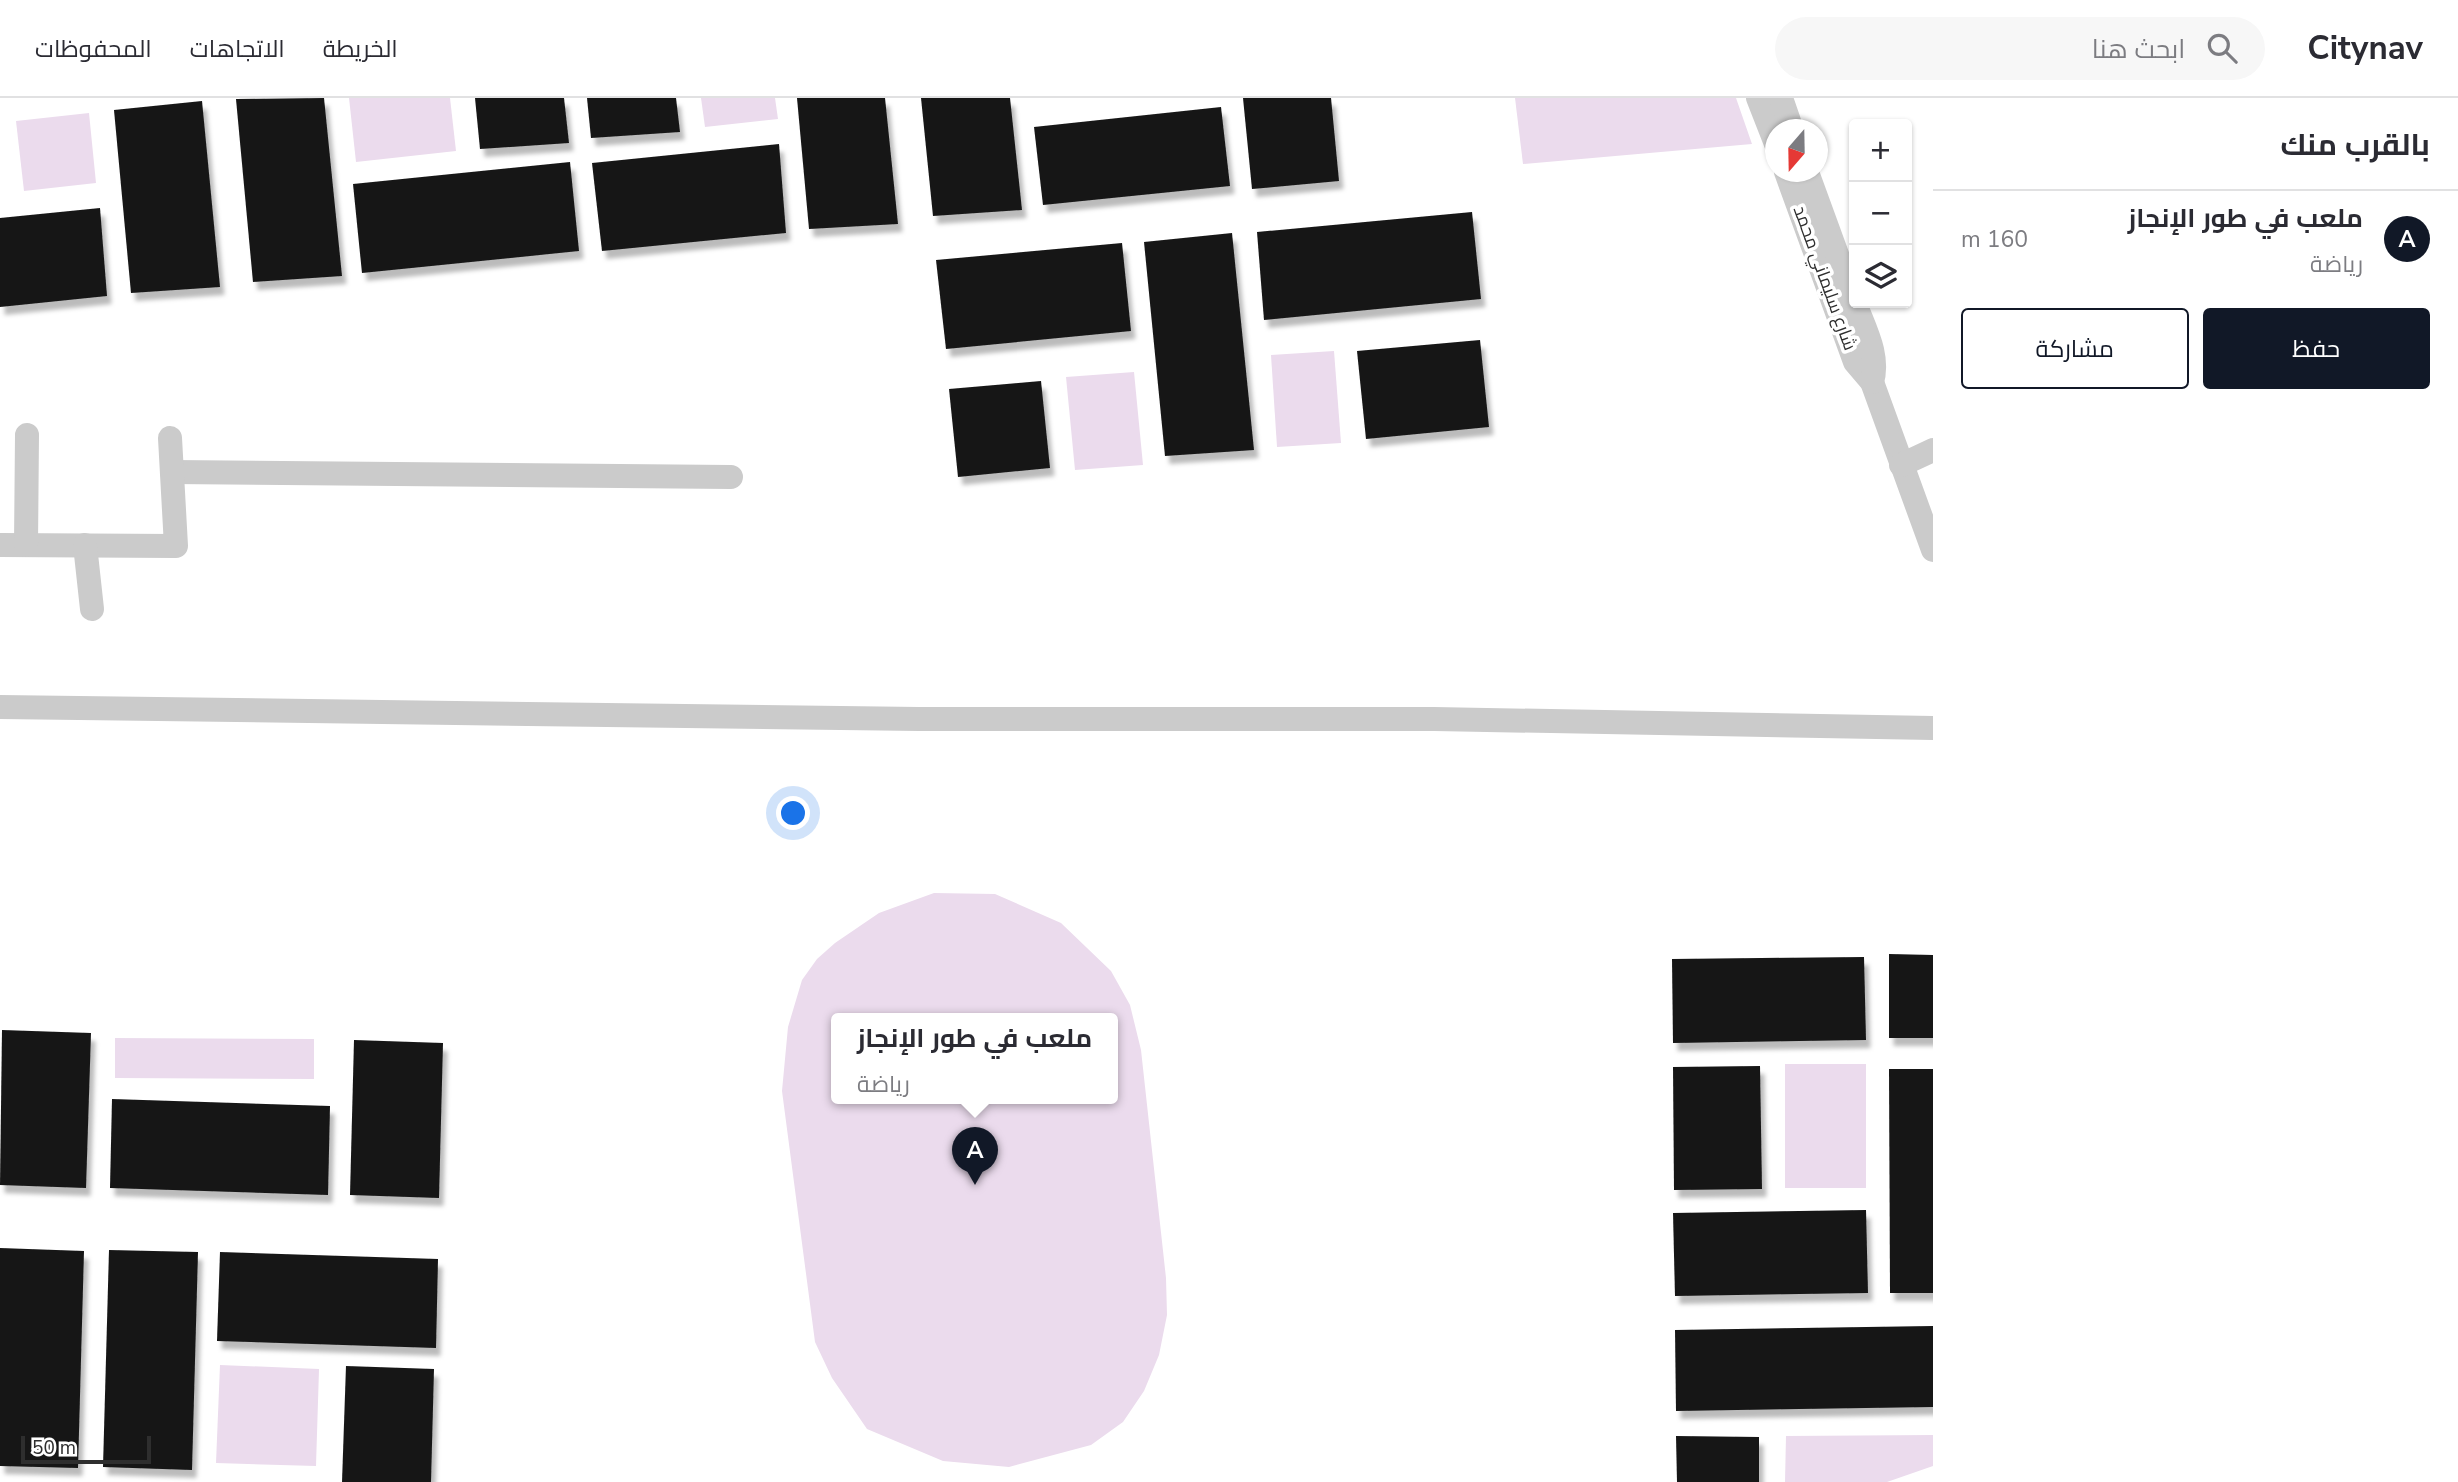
<!DOCTYPE html>
<html lang="ar">
<meta charset="utf-8">
<style>
:root{--surface:#fff;--page:#f7f7f7;--text:#2b2b33;--muted:#7c7c81;--line:#e1e1e2;--accent:#111827}
body{margin:0;font-family:"Nunito Sans",Cairo,sans-serif;background:var(--page);color:var(--text);direction:rtl}
.controls{position:absolute;right:21px;top:21px;display:grid;overflow:hidden;border-radius:7px;box-shadow:0 2px 5px #0004}
.controls button{width:63px;height:63px;display:grid;place-items:center;padding:0;border:0;border-bottom:2px solid var(--line);background:var(--surface);color:var(--text);font:35px sans-serif}
.compass{position:absolute;left:1765px;top:21px;width:63px;height:63px;border-radius:50%;background:var(--surface);box-shadow:0 2px 5px #0004;rotate:200deg}
.scale{position:absolute;left:21px;bottom:18px;width:130px;box-sizing:border-box;padding-left:7px;border:4px solid #2e2e2e;border-top:0;font-size:19px;line-height:24px;white-space:nowrap;color:#2e2e2e;-webkit-text-stroke:5px #fff;paint-order:stroke}
.you{position:absolute;left:794px;top:716px;width:24px;height:24px;margin:-18px;border:5px solid #fff;border-radius:50%;background:#1a73e8;box-shadow:0 0 0 10px #1a73e833}
.badge{display:grid;place-items:center;width:46px;height:46px;border-radius:50%;background:var(--accent);color:#fff;font-size:23px;font-weight:700}
.pin{position:absolute;translate:-50% -58px;filter:drop-shadow(0 2px 4px #0008)}
.pin::after{content:'';position:absolute;top:37px;width:24px;height:21px;background:inherit;clip-path:polygon(0 0,100% 0,50% 100%)}
.popup{position:absolute;left:831px;top:915px;width:287px;height:91px;box-sizing:border-box;display:grid;place-content:center;border-radius:7px;background:var(--surface);filter:drop-shadow(0 2px 5px #0005);font-size:23px;white-space:nowrap;color:var(--muted)}
.popup b{font-size:26px;color:var(--text)}
.popup::after{content:'';position:absolute;left:50%;top:100%;margin-left:-14px;border:14px solid transparent;border-top-color:var(--surface)}
.list{margin:0;padding:0;list-style:none}
h2{display:flex;justify-content:space-between;align-items:center;height:91px;margin:0;padding:0 28px;font-size:30px}
h2 small{font-size:23px;font-weight:400;color:var(--muted)}
.list li{display:grid;grid-template-columns:46px 1fr auto;gap:21px;align-items:center;box-sizing:border-box;height:98px;padding:0 28px;border-top:2px solid var(--line)}
.list b{display:block;font-size:26px;white-space:nowrap}
.list p{margin:0;font-size:23px;white-space:nowrap;color:var(--muted)}
.list em{font-size:23px;font-style:normal;color:var(--muted)}
.actions{display:flex;gap:14px;padding:21px 28px}
.actions a{flex:1;padding:16px 0;border:2px solid var(--accent);border-radius:7px;text-align:center;font-size:24px;color:var(--accent)}
.actions .main{background:var(--accent);color:#fff}
.icon{flex:none;width:38px;height:38px;fill:none;stroke:currentColor;stroke-width:2;stroke-linecap:round;stroke-linejoin:round}
.map{position:relative;flex:none;width:1933px;height:1384px;overflow:hidden;direction:ltr}
header{display:flex;align-items:center;gap:42px;box-sizing:border-box;height:98px;padding:0 35px;background:var(--surface);border-bottom:2px solid var(--line)}
header strong{font-size:33px}
nav{display:flex;gap:38px;margin-inline-start:auto;font-size:24px}
.search{width:490px;height:63px;background:var(--page);display:flex;align-items:center;gap:18px;box-sizing:border-box;padding:0 24px;border-radius:38px;color:var(--muted);font-size:26px}
main{display:flex}
aside{flex:1;background:var(--surface)}
.map>svg:first-child{display:block}
</style>
<header>
<strong>Citynav</strong>
<div class="search"><svg class="icon" aria-label="search" viewBox="0 0 24 24"><circle cx="10" cy="10" r="6"/><path d="M15 15l6 6"/></svg>ابحث هنا</div>
<nav><a>الخريطة</a><a>الاتجاهات</a><a>المحفوظات</a></nav>
</header>
<main>
<aside>
<h2>بالقرب منك<small></small></h2>
<ul class="list">
<li><span class="badge">A</span><div><b>ملعب في طور الإنجاز</b><p>رياضة</p></div><em>160 m</em></li>
</ul>
<div class="actions"><a class="main">حفظ</a><a>مشاركة</a></div>
</aside>
<div class="map">
<svg width="1933" height="1384" viewBox="0 0 1933 1384">
<defs>
<filter id="shadow"><feDropShadow dx="4.5" dy="8" stdDeviation="2" flood-color="#0004"/></filter>
</defs>
<rect width="100%" height="100%" fill="#fff"/>
<!-- green -->
<g fill="#ebdbed" fill-rule="evenodd">
<path d="M 349,0 L 450,0 L 456,53 L 356,64 Z"/>
<path d="M 701,0 L 775,0 L 778,21 L 705,29 Z"/>
<path d="M 1515,0 L 1736,0 L 1752,46 L 1523,66 Z"/>
<path d="M 89,15 L 96,85 L 24,93 L 16,23 Z"/>
<path d="M 1334,253 L 1341,345 L 1277,349 L 1271,257 Z"/>
<path d="M 1134,274 L 1143,367 L 1075,372 L 1066,279 Z"/>
<path d="M 934,795 L 995,796 L 1061,825 L 1111,873 L 1130,907 L 1141,952 L 1166,1180 L 1167,1217 L 1159,1257 L 1144,1293 L 1123,1324 L 1091,1347 L 1009,1369 L 943,1363 L 867,1331 L 832,1280 L 815,1244 L 782,993 L 788,929 L 802,882 L 817,861 L 835,845 L 879,815 ZM 837,921 L 1113,921 L 1113,1001 L 837,1001 Z"/>
<path d="M 115,940 L 314,941 L 314,981 L 115,980 Z"/>
<rect x="1785" y="966" width="81" height="124"/>
<path d="M 220,1267 L 319,1271 L 316,1368 L 216,1365 Z"/>
<path d="M 1933,1337 L 1933,1368 L 1887,1384 L 1785,1384 L 1786,1338 Z"/>
</g>
<!-- building -->
<g fill="#151515" filter="url(#shadow)">
<path d="M 324,0 L 342,178 L 253,184 L 236,1 Z"/>
<path d="M 475,0 L 564,0 L 569,45 L 480,51 Z"/>
<path d="M 587,0 L 676,0 L 680,34 L 591,40 Z"/>
<path d="M 797,0 L 885,0 L 898,126 L 809,131 Z"/>
<path d="M 921,0 L 1010,0 L 1022,112 L 933,118 Z"/>
<path d="M 1243,0 L 1331,0 L 1339,83 L 1252,91 Z"/>
<path d="M 202,3 L 220,189 L 131,195 L 114,12 Z"/>
<path d="M 1221,9 L 1230,88 L 1043,107 L 1034,29 Z"/>
<path d="M 779,46 L 786,135 L 602,153 L 592,65 Z"/>
<path d="M 570,64 L 579,153 L 362,175 L 353,86 Z"/>
<path d="M 100,110 L 107,198 L 0,209 L 0,120 Z"/>
<path d="M 1472,114 L 1481,201 L 1264,222 L 1257,134 Z"/>
<path d="M 1232,135 L 1254,352 L 1165,358 L 1144,144 Z"/>
<path d="M 1122,145 L 1131,233 L 946,251 L 936,162 Z"/>
<path d="M 1480,242 L 1489,329 L 1366,341 L 1357,253 Z"/>
<path d="M 1041,283 L 1050,370 L 958,379 L 949,291 Z"/>
<path d="M 1889,856 L 1933,857 L 1933,940 L 1889,940 Z"/>
<path d="M 1864,859 L 1866,942 L 1673,945 L 1672,861 Z"/>
<path d="M 2,932 L 91,935 L 86,1090 L 0,1087 Z"/>
<path d="M 354,942 L 443,945 L 439,1100 L 350,1097 Z"/>
<path d="M 1760,968 L 1762,1091 L 1674,1092 L 1673,969 Z"/>
<path d="M 1889,971 L 1933,971 L 1933,1195 L 1890,1195 Z"/>
<path d="M 112,1001 L 330,1008 L 328,1097 L 110,1090 Z"/>
<path d="M 1866,1112 L 1868,1195 L 1675,1198 L 1673,1115 Z"/>
<path d="M 0,1150 L 84,1153 L 78,1370 L 0,1368 Z"/>
<path d="M 109,1152 L 198,1154 L 192,1372 L 103,1369 Z"/>
<path d="M 220,1154 L 438,1161 L 436,1250 L 217,1243 Z"/>
<path d="M 1933,1228 L 1933,1309 L 1676,1313 L 1675,1232 Z"/>
<path d="M 346,1268 L 434,1271 L 431,1384 L 342,1384 Z"/>
<path d="M 1676,1338 L 1759,1339 L 1759,1384 L 1677,1384 Z"/>
</g>
<g fill="none" stroke-linecap="round" stroke-linejoin="round">
<!-- minor -->
<g stroke="#cbcbcb" stroke-width="24">
<path d="M 1758,0 L 1776,46"/>
<path d="M 1781,0 L 1792,32"/>
<path d="M 1786,74 L 1855,264 L 1872,284 L 1933,452"/>
<path d="M 1807,74 L 1854,203"/>
<path d="M 1855,205 C 1864,230 1880,257 1872,284"/>
<path d="M 1901,367 L 1933,352"/>
<path d="M 172,374 L 731,379"/>
<path d="M 0,447 L 176,448 L 170,340"/>
<path d="M 26,447 L 27,337"/>
<path d="M 85,447 L 92,511"/>
<path d="M 0,609 L 919,621 L 1434,621 L 1933,630"/>
</g>
</g>
<g text-anchor="middle" stroke-width="7" stroke-linejoin="round" paint-order="stroke">
<!-- street labels -->
<g font-size="18" fill="#2e2e2e" stroke="#fff">
<text transform="translate(1825 180) rotate(70)" y="6">شارع سليماني محمد</text>
</g>
</g>
</svg>
<div class="controls">
<button>+</button>
<button>−</button>
<button><svg class="icon" aria-label="layers" viewBox="0 0 24 24"><path d="M12 4l9 5-9 5-9-5zM3 14l9 5 9-5"/></svg></button>
</div>
<svg class="compass" viewBox="-18 -18 36 36"><path d="M0-13l5 13h-10z" fill="#e53935"/><path d="M0 13l5-13h-10z" fill="#7c7c81"/></svg>
<div class="scale">50 m</div>
<div class="you"></div>
<div class="pin badge" style="left:975px;top:1087px">A</div>
<div class="popup"><b>ملعب في طور الإنجاز</b>رياضة</div>
</div>
</main>
